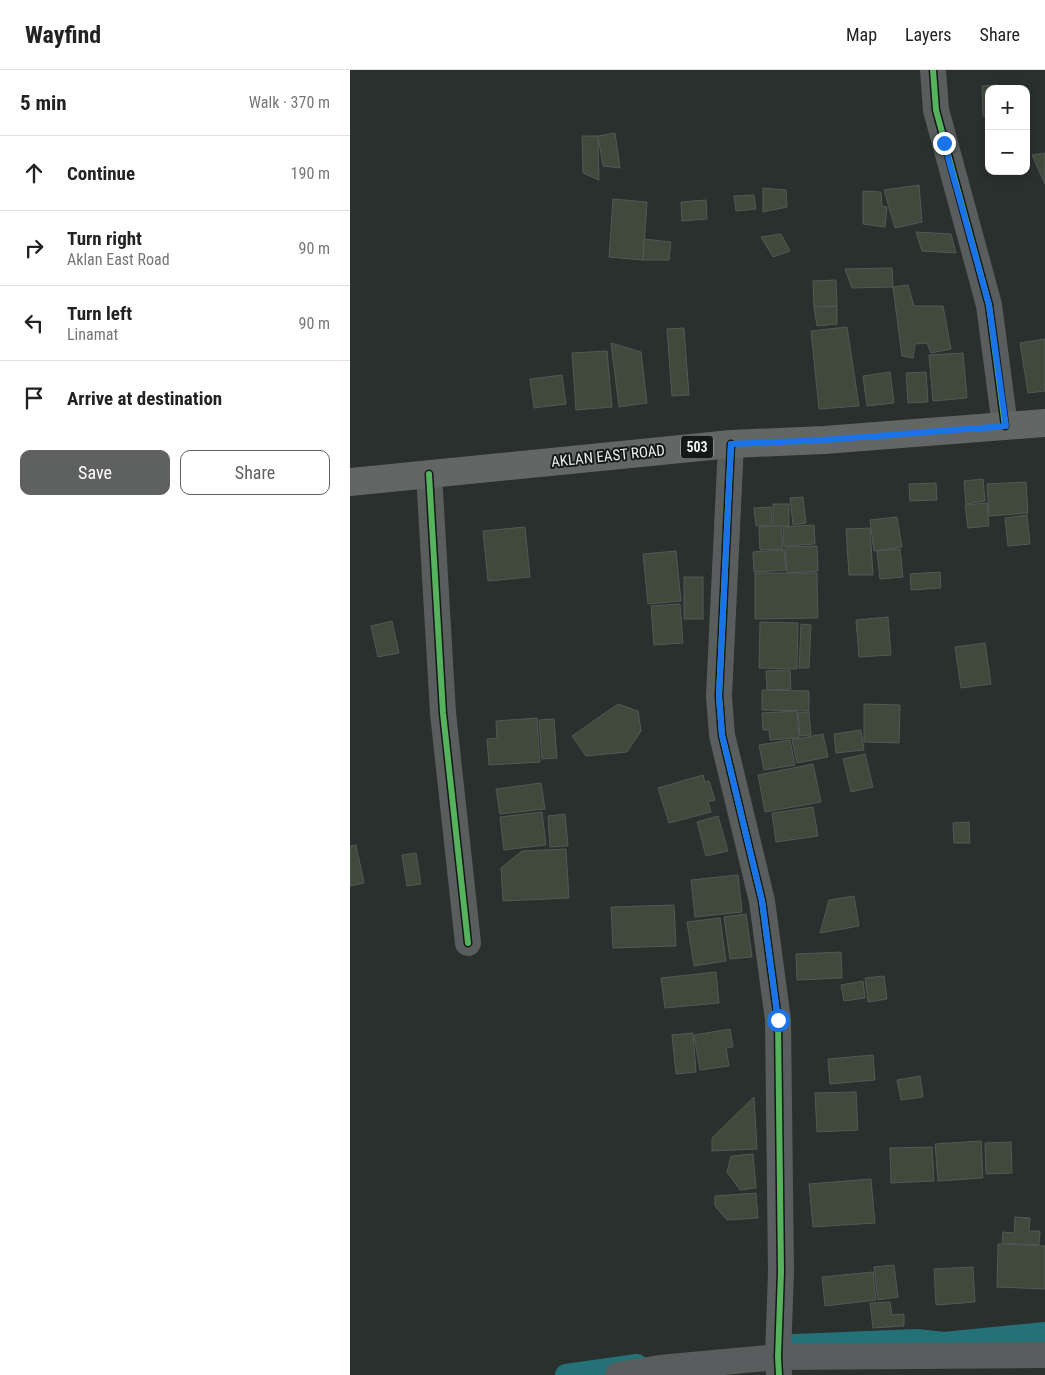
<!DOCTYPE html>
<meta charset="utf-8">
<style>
:root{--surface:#fff;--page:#f2f2f2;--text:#222;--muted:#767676;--line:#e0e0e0;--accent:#5e615f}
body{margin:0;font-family:"Roboto Condensed",sans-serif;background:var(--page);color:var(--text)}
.controls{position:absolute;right:15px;top:15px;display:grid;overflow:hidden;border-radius:10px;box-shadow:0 2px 8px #0003}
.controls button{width:45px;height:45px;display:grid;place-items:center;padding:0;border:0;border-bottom:1px solid var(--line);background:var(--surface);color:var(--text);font:25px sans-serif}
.stop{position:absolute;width:15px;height:15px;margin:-11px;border:4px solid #1a73e8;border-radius:50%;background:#fff}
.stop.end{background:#1a73e8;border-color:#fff;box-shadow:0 1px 5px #0008}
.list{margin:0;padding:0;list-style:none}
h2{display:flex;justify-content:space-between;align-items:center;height:65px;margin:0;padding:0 20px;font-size:21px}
h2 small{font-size:16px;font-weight:400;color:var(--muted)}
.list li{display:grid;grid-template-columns:32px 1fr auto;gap:15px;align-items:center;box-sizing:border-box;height:75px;padding:0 20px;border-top:1px solid var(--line)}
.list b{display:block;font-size:19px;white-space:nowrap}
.list p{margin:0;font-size:16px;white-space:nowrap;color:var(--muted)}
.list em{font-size:16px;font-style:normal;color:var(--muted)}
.actions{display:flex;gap:10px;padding:15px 20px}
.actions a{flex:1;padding:11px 0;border:1px solid var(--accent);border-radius:10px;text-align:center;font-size:18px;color:var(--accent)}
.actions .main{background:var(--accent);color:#fff}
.icon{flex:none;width:28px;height:28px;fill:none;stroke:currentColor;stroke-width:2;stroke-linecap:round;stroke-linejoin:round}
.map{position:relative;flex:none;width:695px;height:1305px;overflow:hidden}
header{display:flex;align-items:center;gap:30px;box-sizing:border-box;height:70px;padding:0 25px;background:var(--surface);border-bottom:1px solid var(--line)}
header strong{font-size:24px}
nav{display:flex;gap:28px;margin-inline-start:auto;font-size:18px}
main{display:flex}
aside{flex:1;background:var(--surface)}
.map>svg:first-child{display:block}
</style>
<header>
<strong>Wayfind</strong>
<nav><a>Map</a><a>Layers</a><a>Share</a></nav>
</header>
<main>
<aside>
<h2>5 min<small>Walk · 370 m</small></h2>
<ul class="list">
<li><svg class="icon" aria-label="ahead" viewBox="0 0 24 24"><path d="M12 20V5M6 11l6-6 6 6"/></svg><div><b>Continue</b></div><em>190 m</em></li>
<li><svg class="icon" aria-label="right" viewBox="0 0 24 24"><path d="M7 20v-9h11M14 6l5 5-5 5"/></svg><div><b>Turn right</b><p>Aklan East Road</p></div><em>90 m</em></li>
<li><svg class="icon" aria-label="left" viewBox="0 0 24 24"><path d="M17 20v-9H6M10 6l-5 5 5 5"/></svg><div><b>Turn left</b><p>Linamat</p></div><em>90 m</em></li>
<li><svg class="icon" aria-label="arrive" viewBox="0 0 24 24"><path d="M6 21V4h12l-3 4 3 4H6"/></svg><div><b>Arrive at destination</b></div></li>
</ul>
<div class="actions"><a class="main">Save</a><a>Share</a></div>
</aside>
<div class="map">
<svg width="695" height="1305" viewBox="0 0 695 1305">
<rect width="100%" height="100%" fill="#2a302d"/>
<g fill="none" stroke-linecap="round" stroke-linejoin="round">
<!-- canal -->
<g stroke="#257178" stroke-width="22">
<path d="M 444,1275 L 567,1270 L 594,1273 L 695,1263"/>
<path d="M 216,1305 L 287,1295"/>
</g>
</g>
<!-- building -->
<g fill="#3f4a3d" stroke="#545855">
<path d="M 648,15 L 648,19 L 639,19 L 639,48 L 633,46 L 632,16 Z"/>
<path d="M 265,63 L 270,98 L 253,96 L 248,66 Z"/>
<path d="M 232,66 L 248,66 L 249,110 L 233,103 Z"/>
<path d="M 695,83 L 695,114 L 682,85 Z"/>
<path d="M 569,115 L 572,152 L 545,158 L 534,120 Z"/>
<path d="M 413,118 L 436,120 L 437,137 L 413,142 Z"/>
<path d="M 513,121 L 531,122 L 532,136 L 537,137 L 535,157 L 513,154 Z"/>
<path d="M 404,125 L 406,139 L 386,141 L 384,126 Z"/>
<path d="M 263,129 L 297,132 L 293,190 L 259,187 Z"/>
<path d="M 356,130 L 357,149 L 332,151 L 331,132 Z"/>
<path d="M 566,162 L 601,164 L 606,183 L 572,181 Z"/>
<path d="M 431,164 L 440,181 L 423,187 L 411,167 Z"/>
<path d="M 294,169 L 321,172 L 319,190 L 293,190 Z"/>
<path d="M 542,198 L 543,217 L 502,218 L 495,199 Z"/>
<path d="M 486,210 L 487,236 L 464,237 L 463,211 Z"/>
<path d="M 558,215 L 564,236 L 593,236 L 601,279 L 581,283 L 577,273 L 565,274 L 563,288 L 552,286 L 543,217 Z"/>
<path d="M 487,236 L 487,254 L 467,256 L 464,237 Z"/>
<path d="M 497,257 L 509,336 L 469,339 L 461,261 Z"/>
<path d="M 334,258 L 339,325 L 322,326 L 317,259 Z"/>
<path d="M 695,269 L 695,321 L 678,323 L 670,273 Z"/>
<path d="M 261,273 L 291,282 L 297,333 L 269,337 Z"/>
<path d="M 257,281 L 262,337 L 226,340 L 222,283 Z"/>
<path d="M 613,283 L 617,328 L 583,331 L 579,285 Z"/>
<path d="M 540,302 L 544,333 L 517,336 L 513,306 Z"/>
<path d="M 576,302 L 578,332 L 558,333 L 556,303 Z"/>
<path d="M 212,305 L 216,334 L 184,338 L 180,309 Z"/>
<path d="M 633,409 L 635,431 L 616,434 L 614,411 Z"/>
<path d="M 676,412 L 678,443 L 639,446 L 637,414 Z"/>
<path d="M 586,413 L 587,430 L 560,431 L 559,414 Z"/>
<path d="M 453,427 L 456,453 L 443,455 L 440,428 Z"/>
<path d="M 637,433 L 639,456 L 618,458 L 615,435 Z"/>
<rect x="423" y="434" width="16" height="22"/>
<path d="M 421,437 L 422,455 L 406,456 L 404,438 Z"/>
<path d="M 677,445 L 680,474 L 658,476 L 655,448 Z"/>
<path d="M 547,447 L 552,477 L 524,481 L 520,450 Z"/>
<path d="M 464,455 L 465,474 L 434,476 L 433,457 Z"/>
<path d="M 431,456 L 433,479 L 410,480 L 409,457 Z"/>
<path d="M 175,457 L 180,507 L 138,511 L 133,461 Z"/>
<path d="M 520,458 L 523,505 L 499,505 L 496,459 Z"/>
<path d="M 467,476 L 468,501 L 437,503 L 435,477 Z"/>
<path d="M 550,479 L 553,507 L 530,509 L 527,481 Z"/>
<path d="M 434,480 L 436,500 L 404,502 L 403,482 Z"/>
<path d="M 326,481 L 331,531 L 298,534 L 293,484 Z"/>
<path d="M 590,502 L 591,518 L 561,520 L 560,504 Z"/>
<path d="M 405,503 L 467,503 L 468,548 L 405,549 Z"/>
<rect x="334" y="507" width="19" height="42"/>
<path d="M 330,534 L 333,573 L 304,575 L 301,536 Z"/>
<path d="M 538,547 L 541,585 L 509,587 L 506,550 Z"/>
<path d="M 42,551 L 49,583 L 28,587 L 21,556 Z"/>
<path d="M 410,552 L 448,553 L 447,599 L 409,598 Z"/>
<path d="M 451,554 L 461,555 L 459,598 L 449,598 Z"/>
<path d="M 635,573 L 641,614 L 611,618 L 605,577 Z"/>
<path d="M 440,600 L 441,619 L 417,620 L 416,601 Z"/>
<path d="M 412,620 L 459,621 L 459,641 L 412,640 Z"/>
<path d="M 268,634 L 288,641 L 291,661 L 277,682 L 236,686 L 222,666 Z"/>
<path d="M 514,634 L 550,635 L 549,673 L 514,672 Z"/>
<path d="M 447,641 L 449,668 L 420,670 L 419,660 L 413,660 L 412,643 Z"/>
<path d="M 459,642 L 461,665 L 450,666 L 448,643 Z"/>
<path d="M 187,648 L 190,692 L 139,695 L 137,669 L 147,668 L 146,651 Z"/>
<path d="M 204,649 L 207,688 L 192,689 L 189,650 Z"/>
<path d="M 511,660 L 514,680 L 486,683 L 484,664 Z"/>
<path d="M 473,664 L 478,687 L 447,693 L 442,670 Z"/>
<path d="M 440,670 L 445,695 L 414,700 L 409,675 Z"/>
<path d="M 515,684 L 523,717 L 501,722 L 493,689 Z"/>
<path d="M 463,694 L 471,732 L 415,742 L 408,705 Z"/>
<path d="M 353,705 L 355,712 L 359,711 L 365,730 L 358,732 L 361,742 L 319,753 L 308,718 Z"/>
<path d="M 191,713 L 195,739 L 150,744 L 146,719 Z"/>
<path d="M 463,737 L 468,766 L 426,772 L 422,743 Z"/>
<path d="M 192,742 L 196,775 L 154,780 L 150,747 Z"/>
<path d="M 215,744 L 218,776 L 200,777 L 198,746 Z"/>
<path d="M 368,746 L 378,781 L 356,786 L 347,752 Z"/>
<path d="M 619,752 L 620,773 L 604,773 L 603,753 Z"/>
<path d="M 6,775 L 14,813 L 0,816 L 0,776 Z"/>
<path d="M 216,779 L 219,828 L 153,831 L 151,798 L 172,781 Z"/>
<path d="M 66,783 L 71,814 L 57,816 L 52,785 Z"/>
<path d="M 388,805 L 392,842 L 345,847 L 341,810 Z"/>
<path d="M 504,826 L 509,856 L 470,863 L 479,830 Z"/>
<path d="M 324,835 L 326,876 L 263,878 L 261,837 Z"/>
<path d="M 396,844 L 402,887 L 380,889 L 374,847 Z"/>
<path d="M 370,848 L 376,891 L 344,896 L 337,852 Z"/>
<path d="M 491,882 L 492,908 L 447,910 L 446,884 Z"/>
<path d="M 366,902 L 369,933 L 315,938 L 311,908 Z"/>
<path d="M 534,906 L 537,929 L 518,932 L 515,908 Z"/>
<path d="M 513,911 L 515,928 L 494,931 L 491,915 Z"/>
<path d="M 380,959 L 383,977 L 376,978 L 379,996 L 350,1000 L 344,965 Z"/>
<path d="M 343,963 L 346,1002 L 326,1004 L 322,965 Z"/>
<path d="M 523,985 L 525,1010 L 480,1014 L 478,989 Z"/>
<path d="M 570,1006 L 573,1027 L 551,1030 L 547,1010 Z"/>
<path d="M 506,1022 L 508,1060 L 467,1062 L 465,1023 Z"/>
<path d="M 404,1027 L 407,1079 L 362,1081 L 362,1068 Z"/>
<path d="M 631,1071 L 633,1108 L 588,1111 L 585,1074 Z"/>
<path d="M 661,1072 L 662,1103 L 636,1104 L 635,1073 Z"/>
<path d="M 582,1077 L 584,1111 L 541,1113 L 540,1078 Z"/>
<path d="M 403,1084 L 406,1118 L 390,1120 L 377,1102 L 381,1086 Z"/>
<path d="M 521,1109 L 525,1153 L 463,1157 L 459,1114 Z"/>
<path d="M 406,1123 L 408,1148 L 377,1150 L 365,1136 L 365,1126 Z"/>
<path d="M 665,1147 L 680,1148 L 679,1161 L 690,1161 L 689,1175 L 652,1173 L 653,1162 L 664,1163 Z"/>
<path d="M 648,1174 L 695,1176 L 695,1219 L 647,1217 Z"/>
<path d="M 544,1195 L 548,1227 L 528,1230 L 524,1197 Z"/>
<path d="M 623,1197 L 625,1232 L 586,1235 L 584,1199 Z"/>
<path d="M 523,1202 L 526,1230 L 475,1236 L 472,1207 Z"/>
<path d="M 540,1232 L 542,1245 L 554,1244 L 554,1256 L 523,1258 L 520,1233 Z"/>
</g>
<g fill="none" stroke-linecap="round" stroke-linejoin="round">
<!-- minor -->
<g stroke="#5a5d5d" stroke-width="26">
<path d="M 583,0 L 586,40 L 639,235 L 655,356"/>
<path d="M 381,374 L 369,626 L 372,665 L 412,831 L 428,950 L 431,1202 L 428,1287 L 429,1305"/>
<path d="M 79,404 L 93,643 L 118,873"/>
<path d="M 268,1305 L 310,1298 L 428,1287 L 695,1285"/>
</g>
<!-- major -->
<path stroke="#626664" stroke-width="28" d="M 0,412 L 381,374 L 474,370 L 695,353"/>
<defs>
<g id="cycleway">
<path d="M 583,0 L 586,40 L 639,235 L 655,356"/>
<path d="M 381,374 L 369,626 L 372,665 L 412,831 L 428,950 L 431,1202 L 428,1287 L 429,1305"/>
<path d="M 79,404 L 93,643 L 118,873"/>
</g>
</defs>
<!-- cycleway casing -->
<use href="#cycleway" stroke="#141816" stroke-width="9"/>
<!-- cycleway -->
<use href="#cycleway" stroke="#56b35d" stroke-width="6"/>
</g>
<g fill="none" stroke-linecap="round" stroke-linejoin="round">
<!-- route -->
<path stroke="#1a73e8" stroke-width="6" d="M 428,950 L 412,831 L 372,665 L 369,626 L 381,374 L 474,370 L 656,356 L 639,235 L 594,73"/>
</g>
<g text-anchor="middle" stroke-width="4" stroke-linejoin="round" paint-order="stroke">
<!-- shield labels -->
<rect fill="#141816" stroke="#aab0ac" stroke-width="1" x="331" y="365.5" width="32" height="23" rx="4"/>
<g font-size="14" font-weight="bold" fill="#ebf1ed">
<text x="347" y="382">503</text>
</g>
<!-- street labels -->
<g font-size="15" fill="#ebf1ed" stroke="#141816">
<text transform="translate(258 386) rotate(-6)" y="5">AKLAN EAST ROAD</text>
</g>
</g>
</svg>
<div class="controls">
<button>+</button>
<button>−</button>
</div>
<div class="stop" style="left:428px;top:950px"></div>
<div class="stop end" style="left:594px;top:73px"></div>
</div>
</main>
